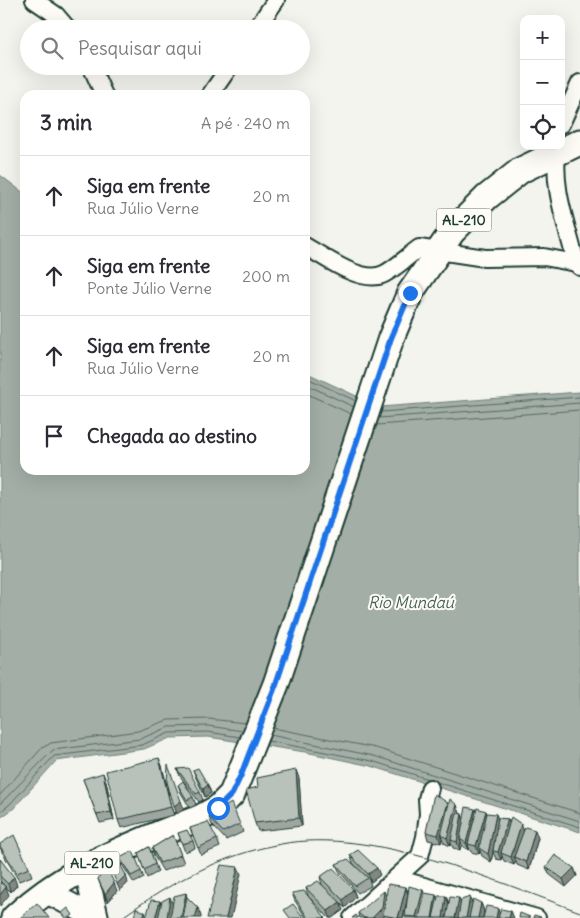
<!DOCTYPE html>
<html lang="pt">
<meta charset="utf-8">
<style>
:root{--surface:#fff;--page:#f7f7f7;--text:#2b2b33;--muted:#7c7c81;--line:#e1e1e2}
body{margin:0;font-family:Delius,sans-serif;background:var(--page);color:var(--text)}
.controls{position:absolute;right:15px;top:15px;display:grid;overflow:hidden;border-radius:10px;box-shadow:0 5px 20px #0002}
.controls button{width:45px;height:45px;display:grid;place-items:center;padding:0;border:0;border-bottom:1px solid var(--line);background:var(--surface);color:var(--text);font:25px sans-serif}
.stop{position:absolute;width:15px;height:15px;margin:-11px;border:4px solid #1a73e8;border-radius:50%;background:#fff}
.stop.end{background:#1a73e8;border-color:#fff;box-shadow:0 1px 5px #0008}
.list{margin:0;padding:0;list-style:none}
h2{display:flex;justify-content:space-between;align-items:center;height:65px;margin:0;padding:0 20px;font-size:21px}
h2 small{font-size:16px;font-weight:400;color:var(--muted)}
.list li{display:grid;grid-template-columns:32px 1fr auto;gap:15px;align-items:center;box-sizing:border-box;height:80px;padding:0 20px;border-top:1px solid var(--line)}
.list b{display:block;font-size:19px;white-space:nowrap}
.list p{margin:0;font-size:16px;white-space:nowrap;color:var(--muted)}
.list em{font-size:16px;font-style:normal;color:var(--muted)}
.icon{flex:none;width:28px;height:28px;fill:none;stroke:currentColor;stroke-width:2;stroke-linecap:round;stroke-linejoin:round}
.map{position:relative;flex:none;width:580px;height:918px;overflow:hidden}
.search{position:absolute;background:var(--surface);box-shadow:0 5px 20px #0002;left:20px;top:20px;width:290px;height:55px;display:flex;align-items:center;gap:12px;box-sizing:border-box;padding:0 18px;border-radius:28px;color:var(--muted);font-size:19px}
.panel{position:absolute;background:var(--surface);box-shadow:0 5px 20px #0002;left:20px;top:90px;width:290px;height:385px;border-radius:15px}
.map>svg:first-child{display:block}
</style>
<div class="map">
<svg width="580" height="918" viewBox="0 0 580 918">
<rect width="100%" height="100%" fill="#f4f4ef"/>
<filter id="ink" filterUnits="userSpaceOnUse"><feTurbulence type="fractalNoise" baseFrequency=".02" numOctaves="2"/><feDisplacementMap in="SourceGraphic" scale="10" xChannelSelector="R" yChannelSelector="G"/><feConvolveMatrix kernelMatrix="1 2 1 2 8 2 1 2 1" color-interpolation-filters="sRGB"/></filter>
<g filter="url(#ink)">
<!-- water -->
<path fill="#a3aea7" stroke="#6e8179" d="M 0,175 L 25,194 L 25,470 L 305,470 L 305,372 L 380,407 L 580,392 L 580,832 L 371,766 L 305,752 L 234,741 L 208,737 L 170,738 L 144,749 L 56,761 L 13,809 L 0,818 Z"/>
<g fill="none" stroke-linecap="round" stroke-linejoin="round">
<!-- shore -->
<g stroke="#546a62" stroke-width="1">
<path d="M 305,377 L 356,401"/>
<path d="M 305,384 L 354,407"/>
<path d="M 305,393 L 351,414"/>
<path d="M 381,412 L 580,397"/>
<path d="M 379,418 L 580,403"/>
<path d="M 377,425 L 580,410"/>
<path d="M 273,728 L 376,748 L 580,813"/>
<path d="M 270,735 L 374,756 L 580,821"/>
<path d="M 268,741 L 372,761 L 428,779"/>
<path d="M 437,782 L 580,827"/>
<path d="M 0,795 L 42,748 L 51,743 L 138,731 L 168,720 L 209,719 L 245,723"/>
<path d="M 0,804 L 53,750 L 140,739 L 169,727 L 208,726 L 243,731"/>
<path d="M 0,812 L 9,805 L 54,756 L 142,745 L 169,733 L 208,732 L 240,737"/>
</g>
<defs>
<g id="street">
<path d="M 34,0 L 56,15 L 68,29"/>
<path d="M 256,29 L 276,0"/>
<path d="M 91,66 L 104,95"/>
<path d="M 210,95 L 230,66"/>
<path d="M 561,124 L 580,83"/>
<path d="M 558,146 C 551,187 567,224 576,263"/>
<path d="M 305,246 C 325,257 362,285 384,274 C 396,268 408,256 419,248 L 485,258 L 544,257 L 576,263 L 580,267"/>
<path d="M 396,878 L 537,918"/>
<path d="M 352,918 L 420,856 L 425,837 L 428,814 L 427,799 L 430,788"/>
</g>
<g id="secondary">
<path d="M 85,866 L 97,918"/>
<path d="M 45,891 L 96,918"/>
</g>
<path id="primary" d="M 14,918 C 67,868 135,843 202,817 L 218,808 L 232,794 L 276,684 L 391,338 L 410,293 L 452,232 L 487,197 L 521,170 L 580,142"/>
</defs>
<!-- street casing -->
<use href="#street" stroke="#1f3d34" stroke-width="20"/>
<!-- secondary casing -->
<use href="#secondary" stroke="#1f3d34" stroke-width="26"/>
<!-- primary casing -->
<use href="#primary" stroke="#1f3d34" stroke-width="29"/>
<!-- street -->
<use href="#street" stroke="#fdfcf7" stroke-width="16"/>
<!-- secondary -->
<use href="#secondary" stroke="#fdfcf7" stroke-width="22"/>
<!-- primary -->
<use href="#primary" stroke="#fdfcf7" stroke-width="25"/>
<!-- tram -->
<path stroke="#1f3d34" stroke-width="1" d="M 121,918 C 170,883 220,855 281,844 C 373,827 493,880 580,912"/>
</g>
<!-- wall -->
<g fill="#9fa6a1" stroke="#1f3d34">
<path d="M 159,758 L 162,766 L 174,815 L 121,828 L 118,820 Z"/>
<path d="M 177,769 L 200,792 L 203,800 L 199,802 L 180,776 Z"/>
<path d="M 193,770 L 208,785 L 211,793 L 205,797 L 196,778 Z"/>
<path d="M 299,778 L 302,826 L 258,831 L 255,823 Z"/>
<path d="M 83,779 L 106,781 L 114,820 L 100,823 Z"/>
<path d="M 178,785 L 193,797 L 196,805 L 190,808 L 181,793 Z"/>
<path d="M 448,803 L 449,805 L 457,805 L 459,814 L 462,814 L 464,820 L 476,811 L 498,818 L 508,819 L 510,822 L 538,838 L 529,870 L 517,865 L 516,861 L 514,865 L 504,861 L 502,856 L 501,860 L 496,859 L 493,852 L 491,862 L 482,856 L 480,851 L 479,854 L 471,852 L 469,848 L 469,850 L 463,847 L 461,842 L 460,850 L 453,848 L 451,843 L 450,846 L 444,843 L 442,838 L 441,843 L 428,840 L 426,832 Z"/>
<path d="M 209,817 L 240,824 L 243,832 L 226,840 L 212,825 Z"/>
<path d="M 190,828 L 217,839 L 220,847 L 201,855 Z"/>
<path d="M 178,833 L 193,841 L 195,848 L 185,852 Z"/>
<path d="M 173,835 L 184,863 L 163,871 L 154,856 L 152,848 Z"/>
<path d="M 0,844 L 29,868 L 32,876 L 19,881 L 2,852 L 0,847 Z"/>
<path d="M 149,847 L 158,872 L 147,878 L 138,853 Z"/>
<path d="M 350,855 L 380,875 L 371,882 L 369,879 L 371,886 L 358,893 L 339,871 L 336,864 L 361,872 L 353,863 Z"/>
<path d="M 120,858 L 141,871 L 144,878 L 134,883 L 123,866 Z"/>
<path d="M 0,859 L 17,885 L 11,892 L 0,881 Z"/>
<path d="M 546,867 L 574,868 L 577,876 L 566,887 L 549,874 Z"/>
<path d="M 320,877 L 353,889 L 356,897 L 345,908 L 330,893 L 343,910 L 332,918 L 329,918 L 308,896 L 306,888 L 322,885 Z"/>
<path d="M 98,879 L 117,891 L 108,902 L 101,887 Z"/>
<path d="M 406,887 L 408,894 L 425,895 L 438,899 L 446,896 L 449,904 L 459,898 L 461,902 L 481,903 L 484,911 L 483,918 L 405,918 L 405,916 L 407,902 L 403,918 L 384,918 L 384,917 L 383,918 L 359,918 L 358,913 Z"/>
<path d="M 292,893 L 326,918 L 306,918 L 295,901 Z"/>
</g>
<!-- shaded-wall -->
<g fill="#828783" stroke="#1f3d34">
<path d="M 159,758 L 162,766 L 174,815 L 171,807 Z"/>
<path d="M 296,770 L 299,778 L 302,826 L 299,818 Z"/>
<path d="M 103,773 L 106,781 L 114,820 L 111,812 Z"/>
<path d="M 208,785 L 211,793 L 205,797 L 203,789 Z"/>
<path d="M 181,801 L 184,809 L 177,814 L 174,806 Z"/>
<path d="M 448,803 L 451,811 L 441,835 L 442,838 L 441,843 L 438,835 Z"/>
<path d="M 457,805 L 460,813 L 452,841 L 451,840 L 451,843 L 450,846 L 447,838 Z"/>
<path d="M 475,809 L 478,816 L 468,844 L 469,848 L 469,850 L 466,843 Z"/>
<path d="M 486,811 L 488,819 L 479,848 L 480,851 L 479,854 L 476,846 Z"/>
<path d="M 462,814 L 464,822 L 460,839 L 461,842 L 460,850 L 457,842 Z"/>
<path d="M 496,814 L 499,821 L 493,851 L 493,852 L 491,862 L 488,854 Z"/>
<path d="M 508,819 L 511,827 L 501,853 L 502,856 L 501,860 L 498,852 Z"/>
<path d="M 521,824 L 524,832 L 514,857 L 516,861 L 514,865 L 511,857 Z"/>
<path d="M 535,830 L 538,838 L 529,870 L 526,862 Z"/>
<path d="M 238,867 L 241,874 L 231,918 L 226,918 Z"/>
<path d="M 377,868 L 380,875 L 371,882 L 368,874 Z"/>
<path d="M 574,868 L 577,876 L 566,887 L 563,879 Z"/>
<path d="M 126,875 L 128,883 L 120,891 L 117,884 Z"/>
<path d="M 14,877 L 17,885 L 11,892 L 8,884 Z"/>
<path d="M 114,883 L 117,891 L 108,902 L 105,894 Z"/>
<path d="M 6,887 L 9,895 L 0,906 L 0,895 Z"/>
<path d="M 406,887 L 408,895 L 403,918 L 398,918 Z"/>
<path d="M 353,889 L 356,897 L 345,908 L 343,900 Z"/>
<path d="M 423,890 L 426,898 L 420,918 L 416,918 L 416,917 Z"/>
<path d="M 384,891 L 387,899 L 385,916 L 383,915 L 384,917 L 383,918 L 372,918 Z"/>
<path d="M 186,893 L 188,901 L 185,918 L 181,918 Z"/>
<path d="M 436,895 L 439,903 L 436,918 L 432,918 Z"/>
<path d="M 446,896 L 449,904 L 447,918 L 443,918 Z"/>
<path d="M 170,897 L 173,905 L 171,918 L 167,918 Z"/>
<path d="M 470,897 L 473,905 L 470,918 L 466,918 Z"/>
<path d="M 459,898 L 462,906 L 460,918 L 455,918 Z"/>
<path d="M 160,901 L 163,909 L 160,918 L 155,918 Z"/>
<path d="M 340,902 L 343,910 L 332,918 L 330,918 L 328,911 Z"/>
<path d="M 481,903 L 484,911 L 483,918 L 478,918 Z"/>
<path d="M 198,908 L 201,916 L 201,918 L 195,918 Z"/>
<path d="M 498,908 L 500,916 L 500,918 L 496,918 Z"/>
<path d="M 511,911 L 514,918 L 509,918 Z"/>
<path d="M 145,912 L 147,918 L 143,918 Z"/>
</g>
<!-- building -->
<g fill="#b9c1bb" stroke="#1f3d34">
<path d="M 159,758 L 171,807 L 118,820 L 106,771 Z"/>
<path d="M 168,765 L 181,801 L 174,806 L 167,782 Z"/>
<path d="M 188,768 L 200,792 L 196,794 L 177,769 Z"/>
<path d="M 198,768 L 208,785 L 203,789 L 193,770 Z"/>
<path d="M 296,770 L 299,818 L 255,823 L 246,790 L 258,787 L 257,778 Z"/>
<path d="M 103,773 L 111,812 L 97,815 L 83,779 Z"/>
<path d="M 183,781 L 193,797 L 187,800 L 178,785 Z"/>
<path d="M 434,794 L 448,803 L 438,835 L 426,832 Z"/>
<path d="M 450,799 L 457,805 L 447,838 L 441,835 Z"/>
<path d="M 231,803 L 240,824 L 223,832 L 209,817 Z"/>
<path d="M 466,807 L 475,809 L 466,843 L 460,839 Z"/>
<path d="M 477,808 L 486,811 L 476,846 L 468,844 Z"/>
<path d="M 457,813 L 462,814 L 457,842 L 451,840 Z"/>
<path d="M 487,813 L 496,814 L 488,854 L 479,848 Z"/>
<path d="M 511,817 L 521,824 L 511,857 L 501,853 Z"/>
<path d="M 498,818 L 508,819 L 498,852 L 493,851 Z"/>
<path d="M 208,822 L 217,839 L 198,848 L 190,828 Z"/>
<path d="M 525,827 L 535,830 L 526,862 L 514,857 Z"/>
<path d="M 187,830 L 193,841 L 182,844 L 178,833 Z"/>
<path d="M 14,835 L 29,868 L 17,873 L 0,846 L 0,844 Z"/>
<path d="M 173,835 L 181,855 L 160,863 L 152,848 Z"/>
<path d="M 149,847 L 155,864 L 144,870 L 138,853 Z"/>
<path d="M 358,850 L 377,868 L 368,874 L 350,855 Z"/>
<path d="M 133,851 L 141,871 L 131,876 L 120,858 Z"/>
<path d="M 555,855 L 574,868 L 563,879 L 546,867 Z"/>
<path d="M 0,859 L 14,877 L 8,884 L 0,876 Z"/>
<path d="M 117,859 L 126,875 L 117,884 L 109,864 Z"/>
<path d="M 348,859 L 368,878 L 355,886 L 336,864 Z"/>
<path d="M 221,865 L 238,867 L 226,918 L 207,918 Z"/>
<path d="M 106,866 L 114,883 L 105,894 L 98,879 Z"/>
<path d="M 333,868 L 353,889 L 343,900 L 320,877 Z"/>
<path d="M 318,881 L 340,902 L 328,911 L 306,888 Z"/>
<path d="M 0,882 L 6,887 L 0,895 Z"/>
<path d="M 388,884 L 406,887 L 398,918 L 383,915 Z"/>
<path d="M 409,886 L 423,890 L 416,917 L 405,916 Z"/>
<path d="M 304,891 L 325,917 L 324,918 L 308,918 L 292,893 Z"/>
<path d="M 384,891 L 382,908 L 372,918 L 364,918 L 358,913 Z"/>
<path d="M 186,893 L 181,918 L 170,918 L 174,896 Z"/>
<path d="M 425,893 L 436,895 L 432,918 L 419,918 Z"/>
<path d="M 438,896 L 446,896 L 443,918 L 433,918 Z"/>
<path d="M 170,897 L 167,918 L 158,918 L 162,901 Z"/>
<path d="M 187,897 L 198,908 L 195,918 L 183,918 Z"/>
<path d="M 450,897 L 459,898 L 455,918 L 446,918 Z"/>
<path d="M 470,897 L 466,918 L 458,918 L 461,900 Z"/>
<path d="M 473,899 L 481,903 L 478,918 L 469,918 Z"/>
<path d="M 151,900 L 160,901 L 155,918 L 146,918 Z"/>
<path d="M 37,903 L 49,918 L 20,918 Z"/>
<path d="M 293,904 L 304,918 L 290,918 L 284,910 Z"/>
<path d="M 486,906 L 498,908 L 496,918 L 483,918 Z"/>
<path d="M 68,908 L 73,915 L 69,918 L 66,918 L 62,913 Z"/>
<path d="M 136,908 L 145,912 L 143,918 L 134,918 Z"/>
<path d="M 501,909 L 511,911 L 509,918 L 498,918 Z"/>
<path d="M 520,913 L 530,917 L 530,918 L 519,918 Z"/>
<path d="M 356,915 L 358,918 L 352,918 Z"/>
<path d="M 534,915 L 541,917 L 541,918 L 533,918 Z"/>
</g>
</g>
<g fill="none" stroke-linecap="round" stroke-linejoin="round" filter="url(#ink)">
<!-- route -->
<path stroke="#1a73e8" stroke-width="6" d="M 218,808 L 232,794 L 241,775 L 276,684 L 391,338 L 410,293"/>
</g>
<g text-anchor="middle" stroke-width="4" stroke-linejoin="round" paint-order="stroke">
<!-- shield labels -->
<g fill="#fdfcf7" stroke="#62766e" stroke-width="1">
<rect x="436.5" y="208.5" width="55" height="23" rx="4"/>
<rect x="64.5" y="851.5" width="55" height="23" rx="4"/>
</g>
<g font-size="14" font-weight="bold" fill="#1f3d34">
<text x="464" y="225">AL-210</text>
<text x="92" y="868">AL-210</text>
</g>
<!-- water labels -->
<g font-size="16" font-style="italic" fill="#475f56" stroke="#fdfcf7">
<text x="411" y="608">Rio Mundaú</text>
</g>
</g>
</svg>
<div class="controls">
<button>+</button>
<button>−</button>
<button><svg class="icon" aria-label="locate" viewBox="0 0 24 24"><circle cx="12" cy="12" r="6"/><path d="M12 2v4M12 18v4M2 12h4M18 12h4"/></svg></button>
</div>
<div class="stop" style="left:218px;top:808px"></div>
<div class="stop end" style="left:410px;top:293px"></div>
<div class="search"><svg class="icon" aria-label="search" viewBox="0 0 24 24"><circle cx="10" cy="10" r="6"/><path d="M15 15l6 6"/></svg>Pesquisar aqui</div>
<section class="panel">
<h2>3 min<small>A pé · 240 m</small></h2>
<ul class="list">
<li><svg class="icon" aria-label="ahead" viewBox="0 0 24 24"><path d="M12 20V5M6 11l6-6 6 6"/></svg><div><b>Siga em frente</b><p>Rua Júlio Verne</p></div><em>20 m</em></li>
<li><svg class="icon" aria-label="ahead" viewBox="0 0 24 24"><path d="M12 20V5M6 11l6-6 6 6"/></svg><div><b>Siga em frente</b><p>Ponte Júlio Verne</p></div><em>200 m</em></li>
<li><svg class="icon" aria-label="ahead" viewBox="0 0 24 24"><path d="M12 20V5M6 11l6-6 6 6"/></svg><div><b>Siga em frente</b><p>Rua Júlio Verne</p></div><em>20 m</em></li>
<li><svg class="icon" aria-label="arrive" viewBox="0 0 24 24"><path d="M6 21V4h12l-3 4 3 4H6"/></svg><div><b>Chegada ao destino</b></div></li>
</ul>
</section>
</div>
